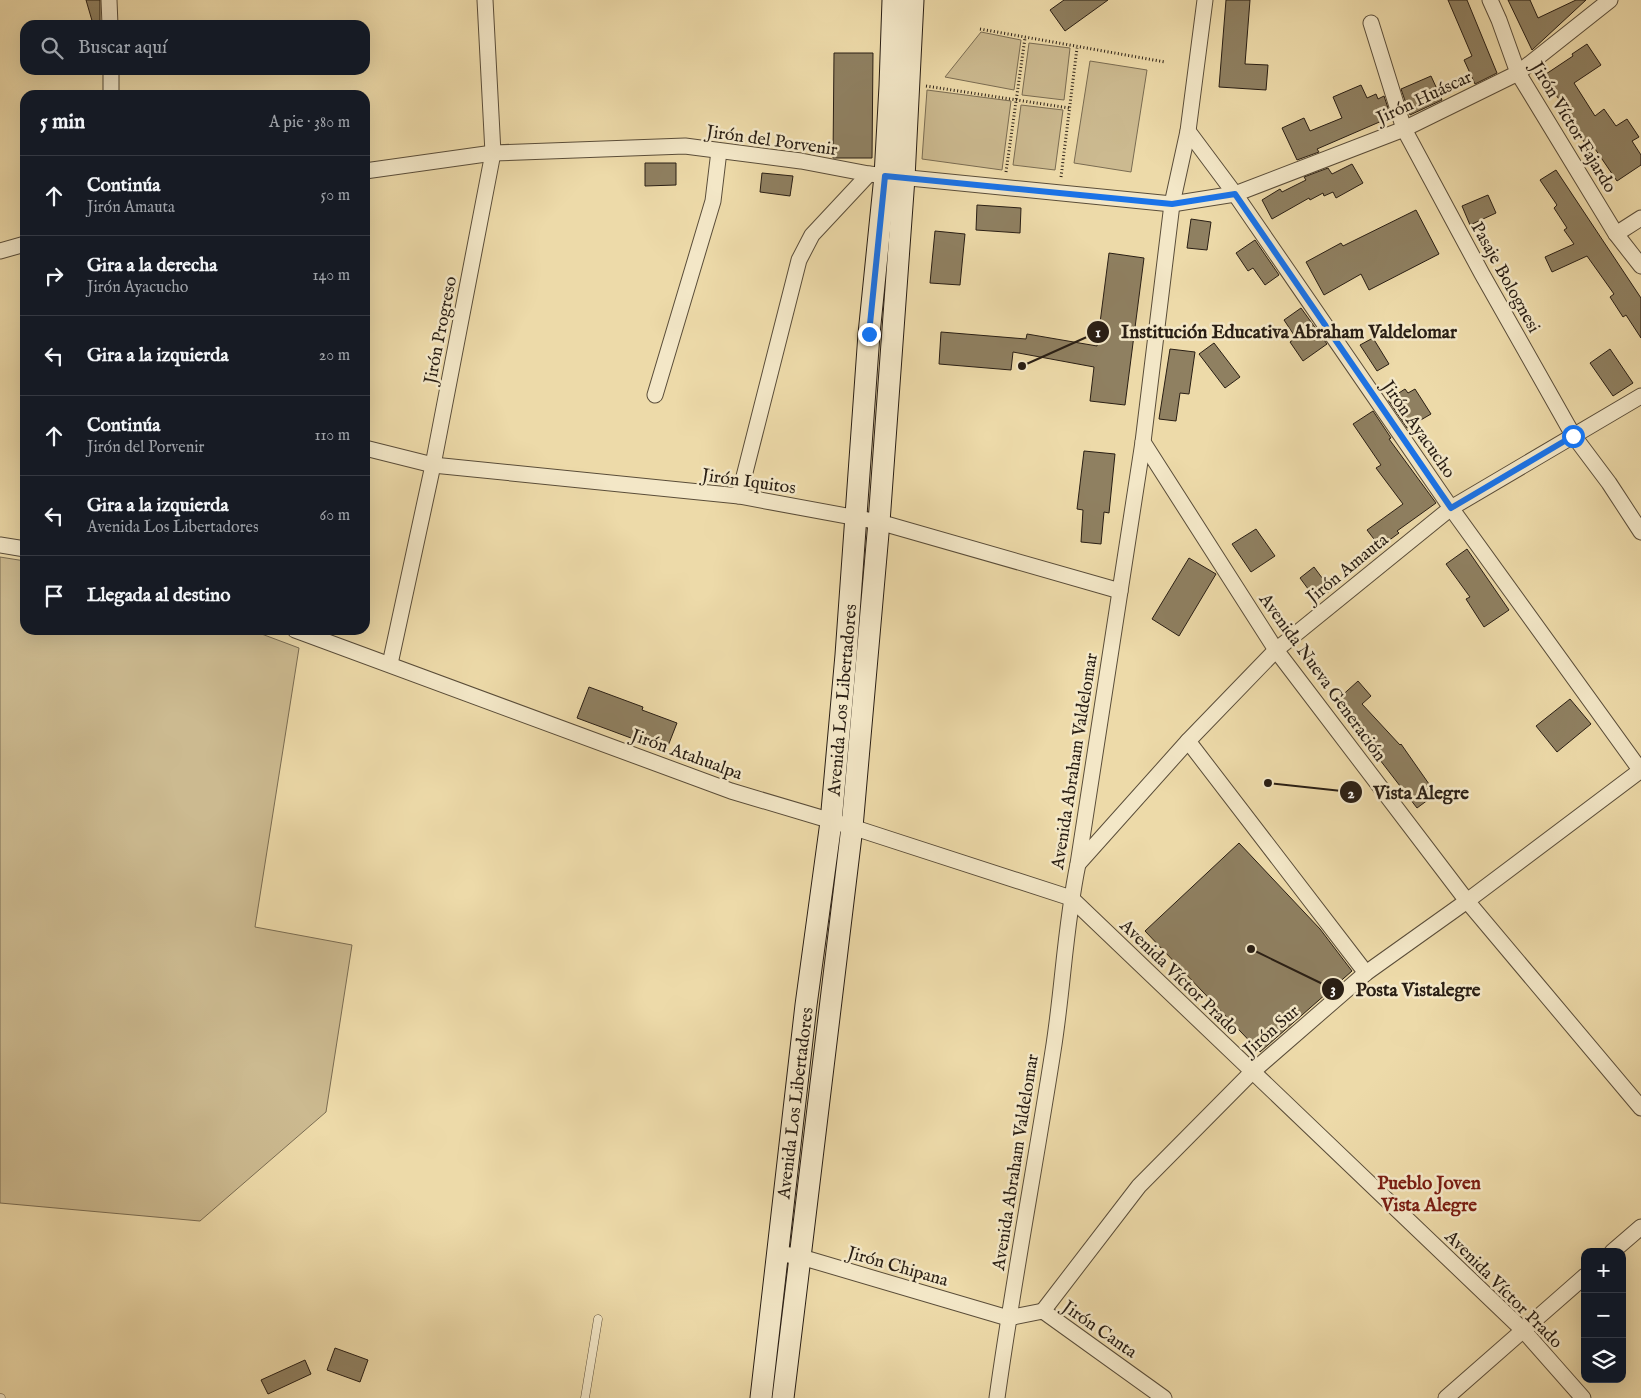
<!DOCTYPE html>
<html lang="es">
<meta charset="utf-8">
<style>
:root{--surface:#171b24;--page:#20242c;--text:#f1f3f6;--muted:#9ea1a6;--line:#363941}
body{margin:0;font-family:"IM FELL English",serif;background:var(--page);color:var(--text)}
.controls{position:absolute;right:15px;bottom:15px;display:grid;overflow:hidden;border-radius:10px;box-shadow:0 5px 20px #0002}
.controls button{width:45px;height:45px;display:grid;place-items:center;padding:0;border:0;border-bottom:1px solid var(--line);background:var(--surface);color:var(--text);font:25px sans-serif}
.stop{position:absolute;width:15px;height:15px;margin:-11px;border:4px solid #1a73e8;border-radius:50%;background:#fff}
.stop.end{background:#1a73e8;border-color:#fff;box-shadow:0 1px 5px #0008}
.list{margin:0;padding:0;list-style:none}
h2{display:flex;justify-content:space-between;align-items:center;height:65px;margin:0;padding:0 20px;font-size:21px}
h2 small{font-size:16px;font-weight:400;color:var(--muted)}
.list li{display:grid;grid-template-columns:32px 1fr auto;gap:15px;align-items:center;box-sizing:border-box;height:80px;padding:0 20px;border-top:1px solid var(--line)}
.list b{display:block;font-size:19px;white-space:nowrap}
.list p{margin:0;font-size:16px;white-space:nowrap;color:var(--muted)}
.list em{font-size:16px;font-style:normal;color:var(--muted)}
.icon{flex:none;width:28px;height:28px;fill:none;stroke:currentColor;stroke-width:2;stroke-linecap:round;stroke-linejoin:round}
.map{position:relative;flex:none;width:1641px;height:1398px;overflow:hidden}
.search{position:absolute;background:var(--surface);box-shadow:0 5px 20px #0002;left:20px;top:20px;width:350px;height:55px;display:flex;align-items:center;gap:12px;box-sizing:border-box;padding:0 18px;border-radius:15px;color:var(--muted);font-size:19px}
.panel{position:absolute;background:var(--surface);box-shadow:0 5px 20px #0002;left:20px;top:90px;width:350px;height:545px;border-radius:15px}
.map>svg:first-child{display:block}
</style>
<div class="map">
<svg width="1641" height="1398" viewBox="0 0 1641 1398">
<rect width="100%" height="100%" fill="#eddaa9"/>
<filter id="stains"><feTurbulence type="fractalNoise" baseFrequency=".004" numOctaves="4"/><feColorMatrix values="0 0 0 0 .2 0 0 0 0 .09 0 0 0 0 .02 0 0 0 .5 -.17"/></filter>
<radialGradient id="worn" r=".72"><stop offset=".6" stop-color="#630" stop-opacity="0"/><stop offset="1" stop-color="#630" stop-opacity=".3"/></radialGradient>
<!-- green -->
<g fill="#ccba90" stroke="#7a6c52">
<path d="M 981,32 L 1021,40 L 1014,90 L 945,77 Z"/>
<path d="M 1029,43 L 1070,48 L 1064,100 L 1022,95 Z"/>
<path d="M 1090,61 L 1147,70 L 1131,172 L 1074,163 Z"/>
<path d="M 927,90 L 1011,101 L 1002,170 L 922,159 Z"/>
<path d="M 1021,105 L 1063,110 L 1055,170 L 1013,165 Z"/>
<path d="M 0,557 L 25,561 L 25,630 L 251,630 L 299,648 L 255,927 L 352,945 L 326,1112 L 200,1221 L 0,1203 Z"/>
</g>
<!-- building -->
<g fill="#8f8061" stroke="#291e14">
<path d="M 86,0 L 100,0 L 100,21 L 93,24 Z"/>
<path d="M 1064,0 L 1108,0 L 1065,31 L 1050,10 Z"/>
<path d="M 1226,0 L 1250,0 L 1245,64 L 1268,65 L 1266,90 L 1219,87 Z"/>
<path d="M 1448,0 L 1467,0 L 1497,73 L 1475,84 L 1464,60 L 1472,56 Z"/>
<path d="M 1508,0 L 1530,0 L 1538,18 L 1576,0 L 1586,0 L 1532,50 Z"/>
<path d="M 1587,44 L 1601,65 L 1574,83 L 1595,116 L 1604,109 L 1616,126 L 1627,119 L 1639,137 L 1632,141 L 1641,155 L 1641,165 L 1617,181 L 1591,143 L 1587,146 L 1575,129 L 1578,127 L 1543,76 L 1573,56 L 1572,54 Z"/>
<path d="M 834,53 L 873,53 L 872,158 L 833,158 Z"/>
<path d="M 1431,76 L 1442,100 L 1410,115 L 1401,89 Z"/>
<path d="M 1361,85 L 1367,98 L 1376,94 L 1378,99 L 1384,96 L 1391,117 L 1317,149 L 1319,152 L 1297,160 L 1282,128 L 1304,118 L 1310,131 L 1342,118 L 1333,97 Z"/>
<path d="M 645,163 L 676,163 L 676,185 L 645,186 Z"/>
<path d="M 1352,164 L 1363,183 L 1336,198 L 1333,192 L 1324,196 L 1323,193 L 1310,200 L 1309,198 L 1272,219 L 1262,200 L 1280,189 L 1282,192 L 1306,180 L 1304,177 L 1328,168 L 1332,174 Z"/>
<path d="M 1556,170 L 1641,298 L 1641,338 L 1626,315 L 1623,317 L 1610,297 L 1614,294 L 1587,256 L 1552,272 L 1545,257 L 1574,244 L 1564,230 L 1567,228 L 1554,208 L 1557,205 L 1540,180 Z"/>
<path d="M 762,173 L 793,176 L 790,196 L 760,192 Z"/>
<path d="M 1488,195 L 1496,213 L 1470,225 L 1462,206 Z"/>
<path d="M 977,205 L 1021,208 L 1020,233 L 976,230 Z"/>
<path d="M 1416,210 L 1439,254 L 1369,290 L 1361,274 L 1324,295 L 1306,262 L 1341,243 L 1343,246 Z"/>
<path d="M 1191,219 L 1211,222 L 1207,250 L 1187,248 Z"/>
<path d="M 935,231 L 965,234 L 960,285 L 930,283 Z"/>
<path d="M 1255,240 L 1279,275 L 1265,285 L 1253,268 L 1248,271 L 1236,253 Z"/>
<path d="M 1109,253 L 1144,258 L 1125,405 L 1090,401 L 1094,367 L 1013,352 L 1011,370 L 939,364 L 941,332 L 1026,339 L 1027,334 L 1097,346 Z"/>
<path d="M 1301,308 L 1327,344 L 1303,361 L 1290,342 L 1296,338 L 1284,320 Z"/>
<path d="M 1373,338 L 1389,364 L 1377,371 L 1360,345 Z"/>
<path d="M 1214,343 L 1240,377 L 1225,388 L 1199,354 Z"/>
<path d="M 1170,349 L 1195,352 L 1189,394 L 1180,393 L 1176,421 L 1159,419 Z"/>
<path d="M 1610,349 L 1633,383 L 1613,396 L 1590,363 Z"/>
<path d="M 1405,389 L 1408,393 L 1415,389 L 1431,414 L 1407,428 L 1388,400 Z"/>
<path d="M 1373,411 L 1391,438 L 1389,439 L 1436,503 L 1397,531 L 1399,533 L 1380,547 L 1367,530 L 1403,504 L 1376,468 L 1381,465 L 1353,424 Z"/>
<path d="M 1084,451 L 1115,454 L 1109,513 L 1104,512 L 1101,544 L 1081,542 L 1083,510 L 1077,509 Z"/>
<path d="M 1256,529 L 1275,556 L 1251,572 L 1232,544 Z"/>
<path d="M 1467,549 L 1509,610 L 1484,627 L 1466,599 L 1470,597 L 1446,564 Z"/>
<path d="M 1189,558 L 1216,574 L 1179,636 L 1152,619 Z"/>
<path d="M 1314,567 L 1331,590 L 1317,601 L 1300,578 Z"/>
<path d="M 1358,681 L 1371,696 L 1362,704 L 1400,745 L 1401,744 L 1436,794 L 1417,808 L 1380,760 L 1385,756 L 1354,723 L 1356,721 L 1337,700 Z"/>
<path d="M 589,687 L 643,707 L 642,710 L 677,723 L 666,751 L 577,718 Z"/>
<path d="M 1570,699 L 1591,724 L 1557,752 L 1536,726 Z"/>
<path d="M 1239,843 L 1320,929 L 1352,971 L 1260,1052 L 1145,931 Z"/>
<path d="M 335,1348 L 368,1360 L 360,1382 L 327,1370 Z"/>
<path d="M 305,1360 L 311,1374 L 268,1394 L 261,1380 Z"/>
</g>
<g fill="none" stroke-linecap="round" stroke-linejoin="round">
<defs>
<g id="lane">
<path d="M 0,1398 L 1,1398"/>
<path d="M 585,1398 L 598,1319"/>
</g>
<g id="street">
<path d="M 109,0 L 110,25"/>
<path d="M 1490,0 L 1499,20 L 1518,73 L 1616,234 L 1641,266"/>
<path d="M 1371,23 L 1404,129 L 1482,274 L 1573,435 L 1609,483 L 1641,532"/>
<path d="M 111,70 L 111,95"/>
<path d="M 1188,131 L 1235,194 L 1451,508 L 1641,771"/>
<path d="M 365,171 L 493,153 L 685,146 L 801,161 L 869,174 L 1172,204 L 1235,194 L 1404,129 L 1518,73 L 1610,0"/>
<path d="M 1616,234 L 1641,218"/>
<path d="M 0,251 L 25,244"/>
<path d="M 655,395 L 713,201 L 719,151"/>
<path d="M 1143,442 L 1276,650 L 1467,901 L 1641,1108"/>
<path d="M 365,448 L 433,465 L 739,496 L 879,522 L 1120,591"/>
<path d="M 739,496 L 799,260 L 812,235 L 869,174"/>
<path d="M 0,545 L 25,549"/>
<path d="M 295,630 L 731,791 L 852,827 L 1071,898 L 1523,1330 L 1583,1398"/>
<path d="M 390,664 L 433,465 L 493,153 L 485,0"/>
<path d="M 1188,741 L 1366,973"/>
<path d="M 1078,864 L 1188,741 L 1276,650 L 1451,508 L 1641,396"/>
<path d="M 1612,1252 L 1641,1227"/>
<path d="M 777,1253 L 801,1257 L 1008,1318 L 1043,1311 L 1164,1398"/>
<path d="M 1043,1311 L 1139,1186 L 1252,1072 L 1366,973 L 1467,901 L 1641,770"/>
<path d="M 997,1398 C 1013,1282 1035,1167 1053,1051 C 1063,989 1065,926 1078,864 L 1143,442 L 1172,204 L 1188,131 L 1205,0"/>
<path d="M 1446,1398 L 1585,1276"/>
</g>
<g id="secondary">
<path d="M 761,1398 L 806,1005 L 831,822 L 846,655 L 869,334 L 885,176 L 890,86 L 893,0"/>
<path d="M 783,1398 L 852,827 L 879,522 L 904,178 L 913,0"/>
</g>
</defs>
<!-- lane casing -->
<use href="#lane" stroke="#5a4d39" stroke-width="9"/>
<!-- street casing -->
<use href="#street" stroke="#5a4d39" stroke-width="17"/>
<!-- secondary casing -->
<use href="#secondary" stroke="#291e14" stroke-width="23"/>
<!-- path -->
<g stroke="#291e14" stroke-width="3" stroke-dasharray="1 2.5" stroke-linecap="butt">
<path d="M 980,29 L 1165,62"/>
<path d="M 926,86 L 1069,108"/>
<path d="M 1006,172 L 1025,38"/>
<path d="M 1061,177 L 1077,48"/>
</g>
<!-- lane -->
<use href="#lane" stroke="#f3e7c7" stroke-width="8"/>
<!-- street -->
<use href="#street" stroke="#f3e7c7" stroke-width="15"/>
<!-- secondary -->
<use href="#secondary" stroke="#f3e7c7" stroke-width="21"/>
</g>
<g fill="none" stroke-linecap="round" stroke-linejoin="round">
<!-- route -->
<path stroke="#1a73e8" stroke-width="6" d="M 869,334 L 885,176 L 1172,204 L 1235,194 L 1451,508 L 1573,436"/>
</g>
<g text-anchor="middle" stroke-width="5" stroke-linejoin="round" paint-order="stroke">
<!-- street labels -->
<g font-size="18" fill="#291e14" stroke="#f3e7c7">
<text transform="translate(1424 97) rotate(-25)" y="6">Jirón Huáscar</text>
<text transform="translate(1574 127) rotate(59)" y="6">Jirón Víctor Fajardo</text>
<text transform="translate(772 140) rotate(8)" y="6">Jirón del Porvenir</text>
<text transform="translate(1506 277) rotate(61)" y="6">Pasaje Bolognesi</text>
<text transform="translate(440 330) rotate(-79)" y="6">Jirón Progreso</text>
<text transform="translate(1419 429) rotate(55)" y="6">Jirón Ayacucho</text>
<text transform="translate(749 481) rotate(8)" y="6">Jirón Iquitos</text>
<text transform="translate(1347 568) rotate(-39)" y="6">Jirón Amauta</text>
<text transform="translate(1323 677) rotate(54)" y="6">Avenida Nueva Generación</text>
<text transform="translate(842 700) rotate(-85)" y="6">Avenida Los Libertadores</text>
<text transform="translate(687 754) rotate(20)" y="6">Jirón Atahualpa</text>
<text transform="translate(1074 761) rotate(-81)" y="6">Avenida Abraham Valdelomar</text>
<text transform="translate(1180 977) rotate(44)" y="6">Avenida Víctor Prado</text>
<text transform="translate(1271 1030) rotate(-41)" y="6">Jirón Sur</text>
<text transform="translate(795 1103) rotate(-83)" y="6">Avenida Los Libertadores</text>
<text transform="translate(1015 1162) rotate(-81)" y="6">Avenida Abraham Valdelomar</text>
<text transform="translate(898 1266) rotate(16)" y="6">Jirón Chipana</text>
<text transform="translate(1504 1289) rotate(45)" y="6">Avenida Víctor Prado</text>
<text transform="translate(1100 1329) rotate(35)" y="6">Jirón Canta</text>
</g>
<!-- neighbourhood labels -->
<g font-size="19" font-weight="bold" fill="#7a1f14" stroke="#f3e7c7">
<text x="1429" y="1189">Pueblo Joven<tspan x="1429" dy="22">Vista Alegre</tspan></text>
</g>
</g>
<!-- callouts -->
<path fill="none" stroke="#291e14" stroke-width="2" d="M1022 366L1098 332M1268 783L1351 792M1251 949L1333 989"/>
<g fill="#291e14" stroke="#f3e7c7" stroke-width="2">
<circle cx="1022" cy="366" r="5"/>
<circle cx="1268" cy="783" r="5"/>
<circle cx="1251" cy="949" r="5"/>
<circle cx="1098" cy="332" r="12"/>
<circle cx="1351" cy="792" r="12"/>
<circle cx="1333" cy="989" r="12"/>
</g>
<g font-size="15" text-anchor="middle" font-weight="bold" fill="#fff">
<text x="1098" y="337">1</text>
<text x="1351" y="798">2</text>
<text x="1333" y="994">3</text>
</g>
<g font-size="19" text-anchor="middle" font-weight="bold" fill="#291e14" stroke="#f3e7c7" stroke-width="5" stroke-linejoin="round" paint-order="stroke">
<text x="1289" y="338">Institución Educativa Abraham Valdelomar</text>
<text x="1421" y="799">Vista Alegre</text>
<text x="1418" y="996">Posta Vistalegre</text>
</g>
<rect width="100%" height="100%" filter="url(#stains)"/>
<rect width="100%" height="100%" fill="url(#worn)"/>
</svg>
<div class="controls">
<button>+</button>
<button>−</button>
<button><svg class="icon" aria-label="layers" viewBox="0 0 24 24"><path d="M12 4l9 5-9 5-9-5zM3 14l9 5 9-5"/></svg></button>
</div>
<div class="stop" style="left:1573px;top:436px"></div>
<div class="stop end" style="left:869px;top:334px"></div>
<div class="search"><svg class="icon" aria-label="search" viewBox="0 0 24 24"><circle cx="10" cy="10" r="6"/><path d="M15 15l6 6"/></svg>Buscar aquí</div>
<section class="panel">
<h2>5 min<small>A pie · 380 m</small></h2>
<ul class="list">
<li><svg class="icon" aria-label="ahead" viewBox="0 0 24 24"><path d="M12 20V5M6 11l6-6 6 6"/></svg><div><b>Continúa</b><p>Jirón Amauta</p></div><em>50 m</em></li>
<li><svg class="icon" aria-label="right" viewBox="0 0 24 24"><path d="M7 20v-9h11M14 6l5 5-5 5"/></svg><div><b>Gira a la derecha</b><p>Jirón Ayacucho</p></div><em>140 m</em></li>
<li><svg class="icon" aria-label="left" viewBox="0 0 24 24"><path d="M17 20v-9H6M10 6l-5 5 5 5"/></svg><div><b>Gira a la izquierda</b></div><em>20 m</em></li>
<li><svg class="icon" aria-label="ahead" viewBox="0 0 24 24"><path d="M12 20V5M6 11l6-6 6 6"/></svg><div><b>Continúa</b><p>Jirón del Porvenir</p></div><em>110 m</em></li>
<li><svg class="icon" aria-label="left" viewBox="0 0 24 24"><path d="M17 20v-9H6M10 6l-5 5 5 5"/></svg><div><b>Gira a la izquierda</b><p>Avenida Los Libertadores</p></div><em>60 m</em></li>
<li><svg class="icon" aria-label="arrive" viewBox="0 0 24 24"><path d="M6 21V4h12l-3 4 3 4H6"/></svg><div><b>Llegada al destino</b></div></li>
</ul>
</section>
</div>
